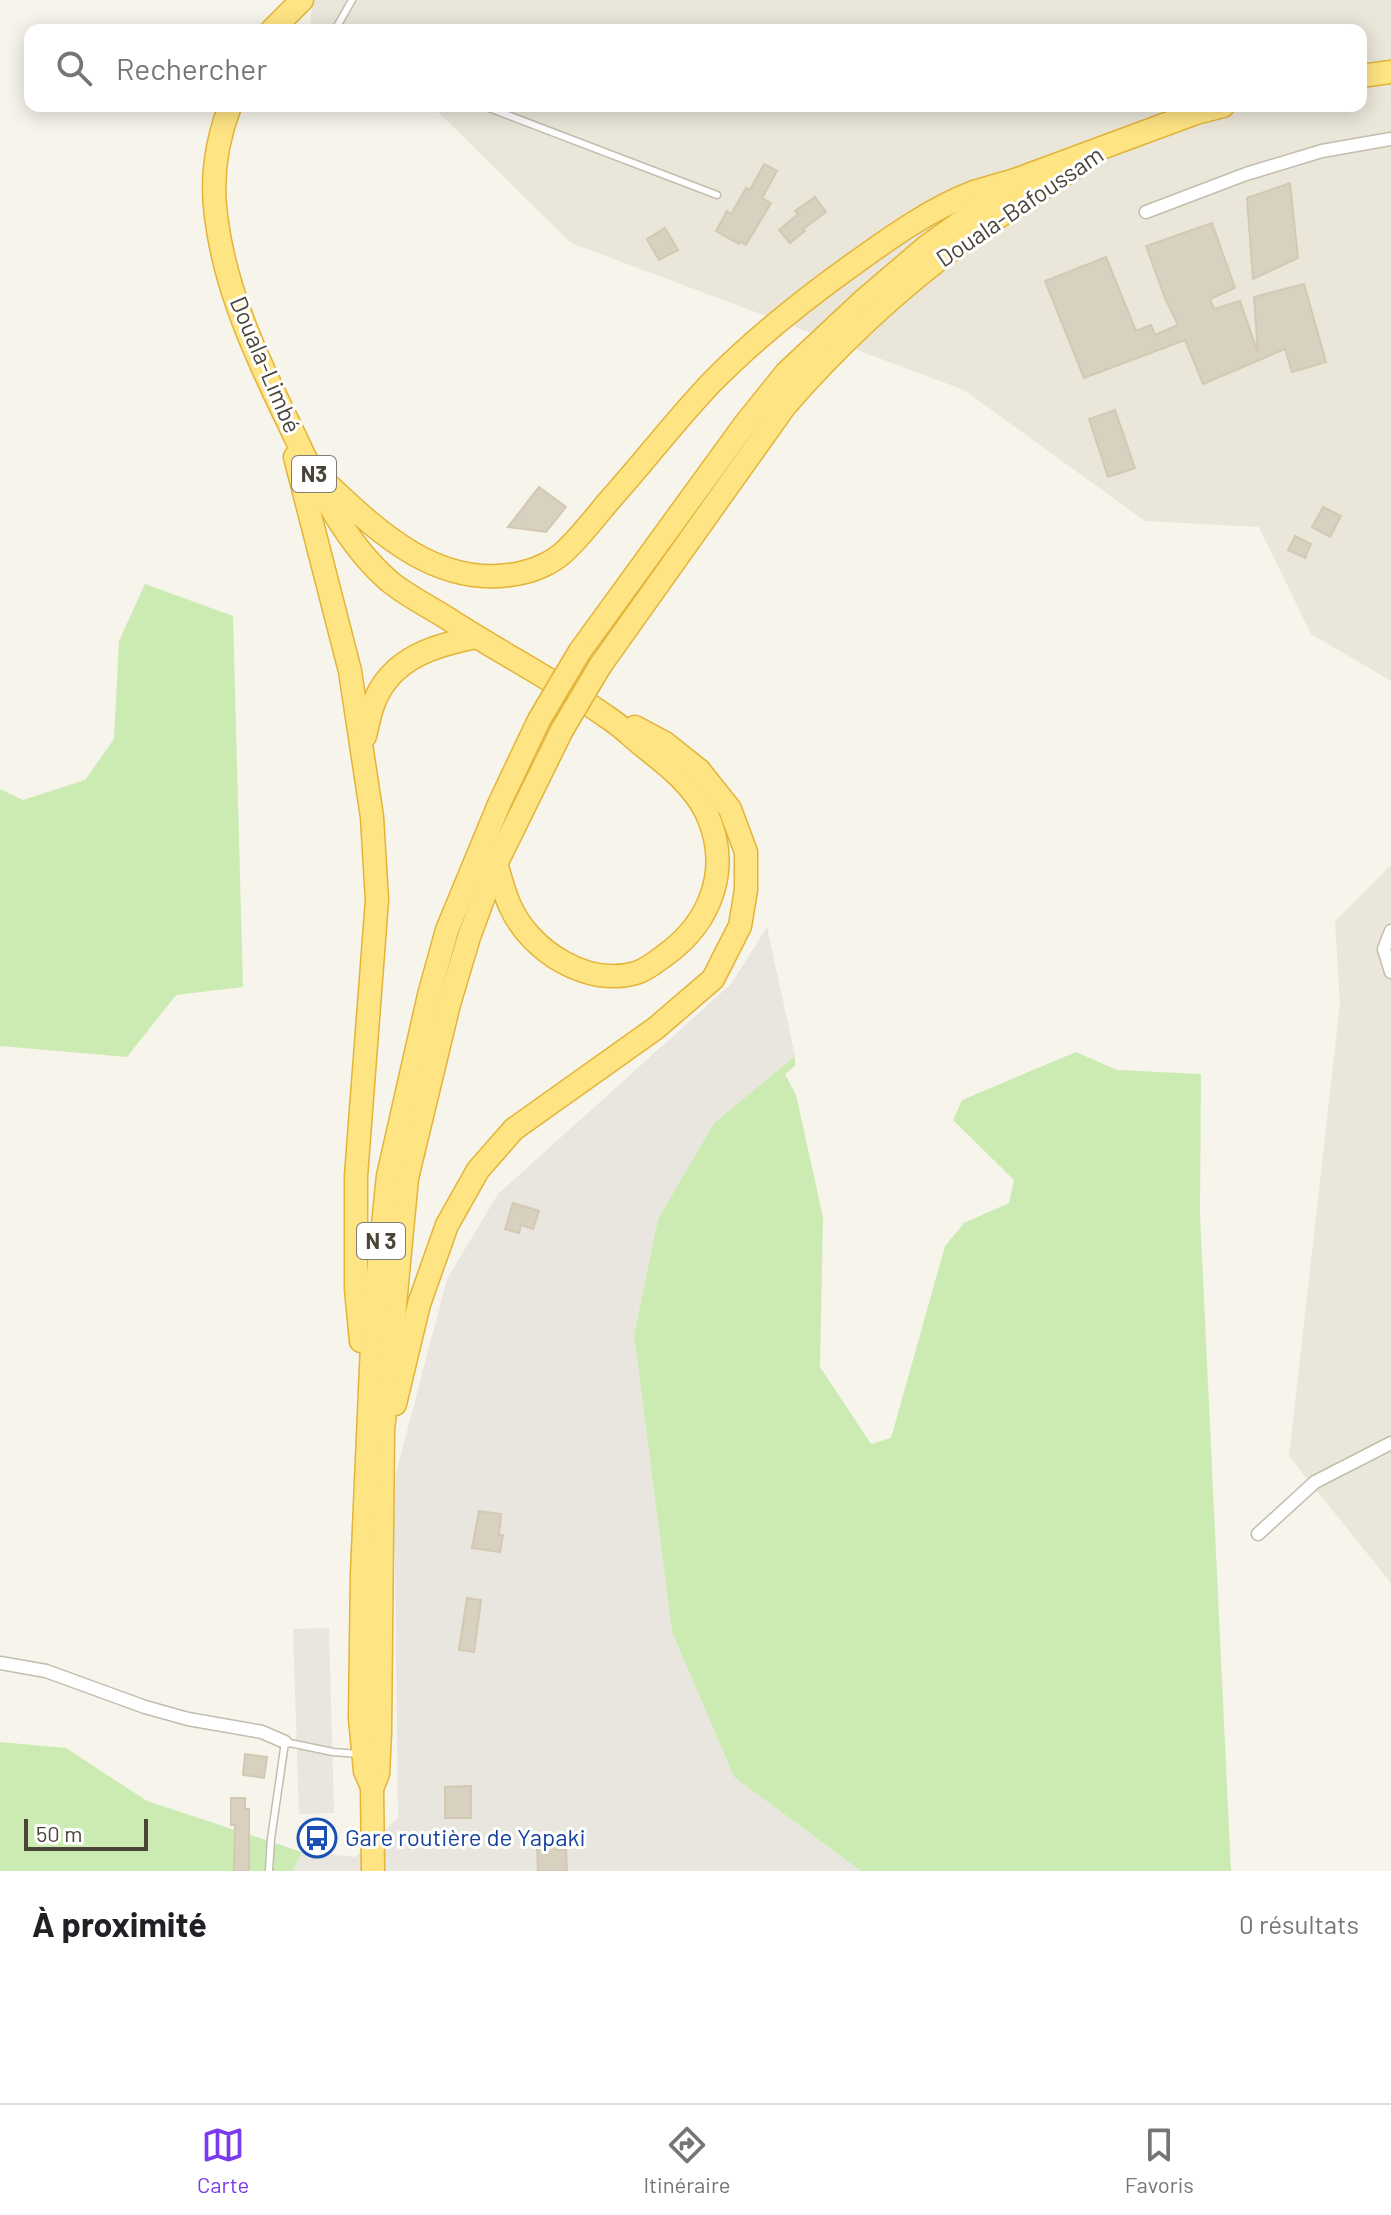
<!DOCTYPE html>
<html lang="fr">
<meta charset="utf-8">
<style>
:root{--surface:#fff;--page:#f6f6f6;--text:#202124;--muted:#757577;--line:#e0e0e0;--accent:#7c3aed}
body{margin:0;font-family:Barlow,sans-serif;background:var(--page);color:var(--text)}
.scale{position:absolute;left:24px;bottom:20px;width:124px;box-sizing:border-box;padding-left:8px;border:4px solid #4b4538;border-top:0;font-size:22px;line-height:28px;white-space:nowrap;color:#4b4538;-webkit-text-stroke:6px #fff;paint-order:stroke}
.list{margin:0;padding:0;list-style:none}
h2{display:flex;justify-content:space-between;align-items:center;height:104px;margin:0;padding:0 32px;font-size:34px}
h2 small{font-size:26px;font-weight:400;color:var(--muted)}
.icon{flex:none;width:44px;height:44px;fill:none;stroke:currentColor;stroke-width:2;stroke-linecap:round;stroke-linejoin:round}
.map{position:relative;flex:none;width:1391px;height:1871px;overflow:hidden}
.search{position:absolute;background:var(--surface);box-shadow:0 4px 20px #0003;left:24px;right:24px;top:24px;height:88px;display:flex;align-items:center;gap:20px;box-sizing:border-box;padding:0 28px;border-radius:16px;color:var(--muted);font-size:30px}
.sheet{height:232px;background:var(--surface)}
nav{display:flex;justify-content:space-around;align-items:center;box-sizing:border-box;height:112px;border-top:2px solid var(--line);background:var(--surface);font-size:22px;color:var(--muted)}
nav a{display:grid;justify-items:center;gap:4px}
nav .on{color:var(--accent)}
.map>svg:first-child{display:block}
</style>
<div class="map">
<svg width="1391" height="1871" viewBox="0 0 1391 1871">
<rect width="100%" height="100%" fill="#f6f4eb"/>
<!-- residential -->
<g fill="#eae6d9">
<path d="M 312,0 L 1391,0 L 1391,681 L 1311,634 L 1259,527 L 1145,521 L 964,390 L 571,243 L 432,106 L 1361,106 L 1361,30 L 310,30 Z"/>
<path d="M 1391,865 L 1391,1583 L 1289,1456 L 1340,1004 L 1335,921 Z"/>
</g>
<!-- industrial -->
<g fill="#e9e5df">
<path d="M 767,927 L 795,1056 L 714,1123 L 658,1219 L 634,1335 L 672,1632 L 734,1777 L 861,1871 L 293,1871 L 302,1852 L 355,1857 L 398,1818 L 394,1481 L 447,1279 L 498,1194 L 731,984 Z"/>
<path d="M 329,1628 L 334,1813 L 299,1814 L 293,1629 Z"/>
</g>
<!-- green -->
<g fill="#ccebb3">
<path d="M 145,584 L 233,616 L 243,987 L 176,995 L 127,1057 L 0,1046 L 0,789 L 23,800 L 85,780 L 114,739 L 119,641 Z"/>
<path d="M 1076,1052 L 1117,1070 L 1201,1074 L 1200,1214 L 1231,1871 L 861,1871 L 734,1777 L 672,1632 L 634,1335 L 658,1219 L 714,1123 L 795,1056 L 795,1066 L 785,1074 L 796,1095 L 823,1217 L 820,1367 L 871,1444 L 891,1438 L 945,1246 L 964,1223 L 1009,1203 L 1014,1180 L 953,1120 L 962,1100 Z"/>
<path d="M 0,1742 L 66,1748 L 147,1801 L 302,1852 L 293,1871 L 0,1871 Z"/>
</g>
<!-- building -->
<g fill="#d8d1c0" stroke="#d3c9b3" stroke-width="2">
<path d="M 764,164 L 777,171 L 762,198 L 771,203 L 746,245 L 741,242 L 739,244 L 716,231 L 727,211 L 731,214 L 746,188 L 750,190 Z"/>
<path d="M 1290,183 L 1298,258 L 1253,279 L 1247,198 Z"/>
<path d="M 815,197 L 826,212 L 803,229 L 805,231 L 790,243 L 779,230 L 798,214 L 795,211 Z"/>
<path d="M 1212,223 L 1235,288 L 1210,299 L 1214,309 L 1240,301 L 1258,353 L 1254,297 L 1304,284 L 1326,362 L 1292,372 L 1285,349 L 1203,384 L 1185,340 L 1084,378 L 1045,281 L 1106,257 L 1136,331 L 1151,325 L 1155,335 L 1178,325 L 1165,298 L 1146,246 Z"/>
<path d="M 665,228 L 678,250 L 659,260 L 647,239 Z"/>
<path d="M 1115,410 L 1135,468 L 1108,477 L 1089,419 Z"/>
<path d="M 539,487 L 566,507 L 546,532 L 508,527 Z"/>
<path d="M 1323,507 L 1341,516 L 1330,537 L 1312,527 Z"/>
<path d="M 1295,536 L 1311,544 L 1305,558 L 1288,550 Z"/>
<path d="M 513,1203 L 539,1211 L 533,1229 L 521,1225 L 519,1233 L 505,1229 Z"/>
<path d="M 479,1511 L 501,1514 L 499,1535 L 503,1535 L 500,1552 L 472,1548 Z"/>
<path d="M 467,1598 L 481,1600 L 474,1652 L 459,1650 Z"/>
<path d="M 245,1754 L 267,1757 L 264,1778 L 243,1775 Z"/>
<path d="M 471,1786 L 471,1818 L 445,1818 L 445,1787 Z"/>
<path d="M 231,1798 L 245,1798 L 245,1809 L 249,1809 L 249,1871 L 234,1871 L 235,1825 L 231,1825 Z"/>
<path d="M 537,1846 L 556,1846 L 556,1850 L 566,1850 L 567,1871 L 538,1871 Z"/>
</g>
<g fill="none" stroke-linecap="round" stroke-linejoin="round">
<defs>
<g id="service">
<path d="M 335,30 L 352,0"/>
<path d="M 484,106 L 717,195"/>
<path d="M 269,1871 L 271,1839 L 285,1742 L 333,1752 L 359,1754"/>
</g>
<g id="minor">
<path d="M 1146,212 L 1246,174 L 1322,151 L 1391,139"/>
<path d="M 1391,931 L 1384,949 L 1391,972"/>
<path d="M 1258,1534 L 1315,1482 L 1391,1443"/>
<path d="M 0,1663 L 46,1671 L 145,1707 L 188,1719 L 262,1732 L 285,1742"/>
</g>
<g id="trunk">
<path d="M 272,30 L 302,0"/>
<path d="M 1361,76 L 1391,72"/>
<path d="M 230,106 C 217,140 211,179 216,216 C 225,291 258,360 290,426 C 316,481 342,540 389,581 C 407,596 430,607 450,620 C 501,653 557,682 607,717 C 620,725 631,736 643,746 C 667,765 692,784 706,812 C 732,867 712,922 664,956 C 656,962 646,970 636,973 C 587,987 531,951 511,908 C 504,894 501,878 496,864"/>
<path d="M 295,457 L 350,671 L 372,817 L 377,900 L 356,1176 L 356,1289 L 361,1341"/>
<path d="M 323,480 C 378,532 439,591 521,573 C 536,570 553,562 564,552 C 580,537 594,519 608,502 C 643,463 675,421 711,383 C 755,338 803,300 855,263 C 891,237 932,208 974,192 C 987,188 1001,184 1015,180"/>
<path d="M 580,651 L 745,424 L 786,373 L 864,300 L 926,247 L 997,196 L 1015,180 L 1196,113 L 1223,106"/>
<path d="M 600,666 L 785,406 C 839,344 900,287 966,239 C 1001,214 1038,192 1074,168"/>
<path d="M 365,736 C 368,724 370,711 375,700 C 393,657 436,645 477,637"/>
<path d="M 395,1404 L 419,1304 L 447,1225 L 478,1170 L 514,1129 L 656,1028 L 713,979 L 740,926 L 746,890 L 746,852 L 730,809 L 699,770 L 665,743 L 635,727"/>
<path d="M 373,1786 L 378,1774 L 380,1732 L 383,1431 L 407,1178 L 449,1004 L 469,937 L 496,864 L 562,730"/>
<path d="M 373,1871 L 372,1787 L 365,1771 L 360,1718 L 362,1574 L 373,1322 L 388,1176 L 429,995 L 447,930 L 500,802 L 539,720"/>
</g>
</defs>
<!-- service casing -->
<use href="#service" stroke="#c2bdad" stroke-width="9"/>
<!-- minor casing -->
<use href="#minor" stroke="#c2bdad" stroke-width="15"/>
<!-- trunk casing -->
<use href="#trunk" stroke="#e3b438" stroke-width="25"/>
<!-- service -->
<use href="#service" stroke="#fff" stroke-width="6"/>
<!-- minor -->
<use href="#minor" stroke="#fff" stroke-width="12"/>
<!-- trunk -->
<use href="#trunk" stroke="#ffe484" stroke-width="22"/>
<defs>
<g id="trunk-bridge">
<path d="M 539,720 L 580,651"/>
<path d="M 562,730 L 600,666"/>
</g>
</defs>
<!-- trunk-bridge casing -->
<use href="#trunk-bridge" stroke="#e3b438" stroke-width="25" stroke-linecap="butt"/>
<!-- trunk-bridge -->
<use href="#trunk-bridge" stroke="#ffe484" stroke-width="22"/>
</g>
<!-- icons -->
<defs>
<symbol id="bus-ring" viewBox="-11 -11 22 22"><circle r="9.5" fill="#fff" stroke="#1a4fb4" stroke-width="1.5"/><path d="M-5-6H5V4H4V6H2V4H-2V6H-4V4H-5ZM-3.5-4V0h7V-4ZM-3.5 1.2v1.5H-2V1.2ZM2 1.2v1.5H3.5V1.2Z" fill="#1a4fb4"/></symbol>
</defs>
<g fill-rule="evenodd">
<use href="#bus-ring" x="295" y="1816" width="44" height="44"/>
</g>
<g text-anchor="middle" stroke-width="6" stroke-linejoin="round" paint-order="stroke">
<!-- shield labels -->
<g fill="#fff" stroke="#817d74" stroke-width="2">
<rect x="292" y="456" width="44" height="36" rx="6"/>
<rect x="357" y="1223" width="48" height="36" rx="6"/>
</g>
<g font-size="22" font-weight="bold" fill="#4b4538">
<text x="314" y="482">N3</text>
<text x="381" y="1249">N 3</text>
</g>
<!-- street labels -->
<g font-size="24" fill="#4b4538" stroke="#fff">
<text transform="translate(1020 207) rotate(-34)" y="8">Douala-Bafoussam</text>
<text transform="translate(265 365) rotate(67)" y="8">Douala-Limbé</text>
</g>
<!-- transit labels -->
<g font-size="24" fill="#164399" stroke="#fff" text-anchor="start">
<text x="345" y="1846">Gare routière de Yapaki</text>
</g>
</g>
</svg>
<div class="scale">50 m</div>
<div class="search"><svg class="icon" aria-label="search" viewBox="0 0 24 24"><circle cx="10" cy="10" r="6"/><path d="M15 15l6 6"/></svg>Rechercher</div>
</div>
<section class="sheet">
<h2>À proximité<small>0 résultats</small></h2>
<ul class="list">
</ul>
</section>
<nav>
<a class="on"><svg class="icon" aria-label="map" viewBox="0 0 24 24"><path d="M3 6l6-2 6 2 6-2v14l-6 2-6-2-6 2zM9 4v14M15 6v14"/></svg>Carte</a>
<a><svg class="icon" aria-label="directions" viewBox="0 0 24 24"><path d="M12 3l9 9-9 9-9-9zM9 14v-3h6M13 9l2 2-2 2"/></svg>Itinéraire</a>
<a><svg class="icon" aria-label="saved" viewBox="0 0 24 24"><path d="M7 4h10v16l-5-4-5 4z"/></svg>Favoris</a>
</nav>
